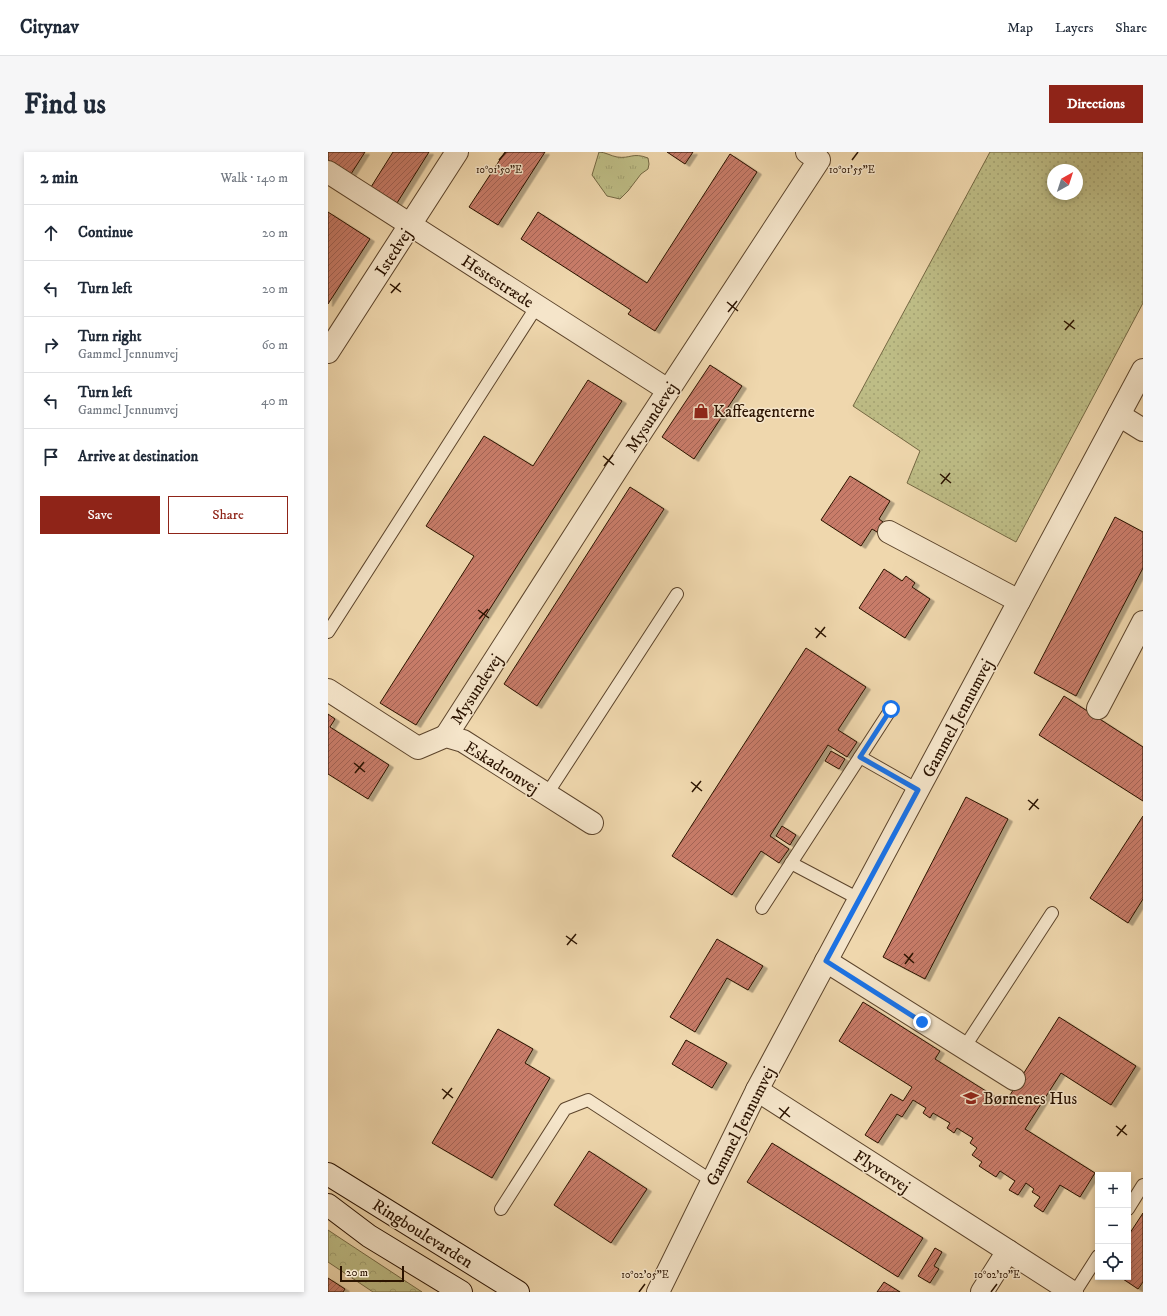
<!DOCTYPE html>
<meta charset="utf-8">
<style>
:root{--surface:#fff;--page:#f6f6f7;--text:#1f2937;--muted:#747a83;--line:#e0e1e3;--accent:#8f2418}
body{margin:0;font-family:"IM FELL DW Pica",serif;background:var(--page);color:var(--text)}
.controls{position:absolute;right:12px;bottom:12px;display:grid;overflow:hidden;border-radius:0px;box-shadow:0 2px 6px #0003}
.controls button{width:36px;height:36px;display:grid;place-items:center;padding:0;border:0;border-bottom:1px solid var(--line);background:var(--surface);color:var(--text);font:20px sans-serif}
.compass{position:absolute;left:719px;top:12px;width:36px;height:36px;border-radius:50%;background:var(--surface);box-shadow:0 2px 6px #0003;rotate:39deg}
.scale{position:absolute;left:12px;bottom:10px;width:64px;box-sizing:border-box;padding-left:4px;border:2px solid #2b1300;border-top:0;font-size:11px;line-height:14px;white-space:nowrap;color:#2b1300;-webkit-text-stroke:3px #f5e5ca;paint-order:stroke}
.stop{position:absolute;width:12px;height:12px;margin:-9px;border:3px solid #1a73e8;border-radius:50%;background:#fff}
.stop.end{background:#1a73e8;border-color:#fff;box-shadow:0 1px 4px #0008}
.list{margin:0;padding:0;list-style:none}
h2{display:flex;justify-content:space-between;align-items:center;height:52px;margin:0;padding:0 16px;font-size:17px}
h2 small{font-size:13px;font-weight:400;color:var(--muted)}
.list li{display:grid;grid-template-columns:26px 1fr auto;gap:12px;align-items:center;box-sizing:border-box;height:56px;padding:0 16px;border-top:1px solid var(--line)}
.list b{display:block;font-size:15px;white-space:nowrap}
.list p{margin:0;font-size:13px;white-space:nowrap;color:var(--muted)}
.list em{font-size:13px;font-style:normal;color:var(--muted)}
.actions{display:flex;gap:8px;padding:12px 16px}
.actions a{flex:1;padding:9px 0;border:1px solid var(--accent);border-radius:0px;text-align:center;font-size:14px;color:var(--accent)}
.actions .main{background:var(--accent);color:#fff}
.icon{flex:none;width:22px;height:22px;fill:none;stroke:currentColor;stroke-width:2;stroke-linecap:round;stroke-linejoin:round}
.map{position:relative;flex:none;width:815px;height:1140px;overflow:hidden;border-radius:0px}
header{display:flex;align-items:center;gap:24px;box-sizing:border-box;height:56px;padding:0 20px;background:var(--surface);border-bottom:1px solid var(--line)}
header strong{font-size:19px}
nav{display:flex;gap:22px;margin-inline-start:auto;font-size:14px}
.intro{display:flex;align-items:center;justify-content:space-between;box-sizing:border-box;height:96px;padding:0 24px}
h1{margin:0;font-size:28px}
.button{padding:10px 18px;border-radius:0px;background:var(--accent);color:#fff;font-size:14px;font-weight:700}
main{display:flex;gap:24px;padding:0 24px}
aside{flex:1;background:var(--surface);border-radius:0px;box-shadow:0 2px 6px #0003}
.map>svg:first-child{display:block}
</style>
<header>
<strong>Citynav</strong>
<nav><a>Map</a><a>Layers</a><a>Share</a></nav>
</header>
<div class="intro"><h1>Find us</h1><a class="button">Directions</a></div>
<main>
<aside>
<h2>2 min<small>Walk · 140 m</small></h2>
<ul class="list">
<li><svg class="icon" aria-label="ahead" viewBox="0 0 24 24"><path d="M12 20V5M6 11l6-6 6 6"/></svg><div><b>Continue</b></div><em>20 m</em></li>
<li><svg class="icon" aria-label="left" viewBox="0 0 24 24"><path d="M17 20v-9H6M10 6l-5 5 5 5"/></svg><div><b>Turn left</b></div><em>20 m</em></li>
<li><svg class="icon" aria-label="right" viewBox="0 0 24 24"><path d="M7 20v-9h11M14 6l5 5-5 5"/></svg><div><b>Turn right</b><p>Gammel Jennumvej</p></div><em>60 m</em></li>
<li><svg class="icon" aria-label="left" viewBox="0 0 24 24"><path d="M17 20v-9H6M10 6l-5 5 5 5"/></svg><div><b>Turn left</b><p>Gammel Jennumvej</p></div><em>40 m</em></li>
<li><svg class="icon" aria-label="arrive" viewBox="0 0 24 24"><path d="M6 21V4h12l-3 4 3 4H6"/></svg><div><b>Arrive at destination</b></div></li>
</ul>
<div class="actions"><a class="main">Save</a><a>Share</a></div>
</aside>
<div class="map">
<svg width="815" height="1140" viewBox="0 0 815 1140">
<defs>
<pattern id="grass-dots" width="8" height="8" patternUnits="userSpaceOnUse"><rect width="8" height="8" fill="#bebd86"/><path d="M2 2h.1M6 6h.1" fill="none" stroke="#a3a272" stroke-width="1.8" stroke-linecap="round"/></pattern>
<pattern id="forest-crowns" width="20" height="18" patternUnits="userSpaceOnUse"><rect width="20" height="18" fill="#bebd86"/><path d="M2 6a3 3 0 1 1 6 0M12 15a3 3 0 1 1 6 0" fill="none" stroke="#a3a272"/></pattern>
<pattern id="park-tufts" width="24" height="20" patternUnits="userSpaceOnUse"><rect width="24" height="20" fill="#bebd86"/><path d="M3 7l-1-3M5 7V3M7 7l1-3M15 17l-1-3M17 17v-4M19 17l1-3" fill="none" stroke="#a3a272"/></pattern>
<pattern id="building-hatch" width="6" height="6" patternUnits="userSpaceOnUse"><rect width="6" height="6" fill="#c87b69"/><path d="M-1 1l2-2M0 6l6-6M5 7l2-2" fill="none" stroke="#a36454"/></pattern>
<filter id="shadow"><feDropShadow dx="4.5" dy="2.5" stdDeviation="0" flood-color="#0004"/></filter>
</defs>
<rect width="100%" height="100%" fill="#efd7ad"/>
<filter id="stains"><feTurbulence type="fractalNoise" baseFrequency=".005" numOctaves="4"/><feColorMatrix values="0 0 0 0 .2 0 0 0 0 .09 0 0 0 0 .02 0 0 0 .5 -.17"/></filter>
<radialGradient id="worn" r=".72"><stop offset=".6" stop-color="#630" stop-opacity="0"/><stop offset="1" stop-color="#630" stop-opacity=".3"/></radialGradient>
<!-- grass -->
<path fill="url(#grass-dots)" stroke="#746843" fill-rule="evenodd" d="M 662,0 L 815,0 L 815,151 L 688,390 L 579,331 L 592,299 L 525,254 ZM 725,18 L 749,18 L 749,42 L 725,42 Z"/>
<!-- forest -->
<path fill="url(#forest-crowns)" stroke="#746843" d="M 0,1078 L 12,1086 L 94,1140 L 45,1140 L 0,1110 Z"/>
<!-- park -->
<path fill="url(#park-tufts)" stroke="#746843" d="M 271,0 C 277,0 283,4 289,5 C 303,7 304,0 320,6 L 321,12 L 320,17 L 313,22 L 300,39 L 292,47 L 279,44 L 264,23 Z"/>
<!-- building -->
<g fill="url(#building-hatch)" stroke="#2b1300" filter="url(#shadow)">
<path d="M 0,0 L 37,0 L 23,22 L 0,8 Z"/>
<path d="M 65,0 L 101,0 L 69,51 L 43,35 Z"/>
<path d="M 177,0 L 217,0 L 170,73 L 141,55 Z"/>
<path d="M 339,0 L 365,0 L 357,12 Z"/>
<path d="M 402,2 L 429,20 L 327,179 L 300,162 L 303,158 L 193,87 L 210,60 L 319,131 Z"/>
<path d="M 0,60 L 42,87 L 0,152 Z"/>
<path d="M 382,213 L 414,234 L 366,307 L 334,285 Z"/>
<path d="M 260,228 L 294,249 L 88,573 L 52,551 L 146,404 L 98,374 L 156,284 L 205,314 Z"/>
<path d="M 522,324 L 562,349 L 551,367 L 555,370 L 549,380 L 544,377 L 533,394 L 493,368 Z"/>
<path d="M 302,335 L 336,357 L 209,554 L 176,532 Z"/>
<path d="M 787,365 L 815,380 L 815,416 L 748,544 L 706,521 Z"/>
<path d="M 556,417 L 574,429 L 578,424 L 587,431 L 584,435 L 602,447 L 577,486 L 531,456 Z"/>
<path d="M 478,496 L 538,535 L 510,578 L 529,590 L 519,605 L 500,593 L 442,684 L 461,697 L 451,711 L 433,699 L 404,743 L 344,704 Z"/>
<path d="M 736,544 L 815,595 L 815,649 L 711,583 Z"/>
<path d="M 0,562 L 7,567 L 2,575 L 61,613 L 40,647 L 0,622 Z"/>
<path d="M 503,599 L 517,607 L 511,617 L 497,609 Z"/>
<path d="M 638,645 L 680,667 L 597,827 L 555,805 Z"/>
<path d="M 815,664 L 815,747 L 800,771 L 762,746 Z"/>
<path d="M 454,674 L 468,683 L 462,693 L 448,684 Z"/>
<path d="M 389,787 L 435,814 L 420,838 L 399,826 L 367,880 L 342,865 Z"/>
<path d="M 535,850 L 612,899 L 607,907 L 677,951 L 731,865 L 808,914 L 783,953 L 733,921 L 697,977 L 767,1021 L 752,1045 L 732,1033 L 715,1060 L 706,1054 L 712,1045 L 704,1040 L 706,1037 L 698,1031 L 690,1043 L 681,1038 L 687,1029 L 672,1019 L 668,1025 L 651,1014 L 654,1010 L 644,1003 L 649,996 L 642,991 L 645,986 L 629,976 L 626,981 L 619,976 L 622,971 L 605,961 L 602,966 L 595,961 L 598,956 L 585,948 L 574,965 L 569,962 L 550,991 L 537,983 L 563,942 L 575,949 L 584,935 L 511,889 Z"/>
<path d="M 170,877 L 205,897 L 197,911 L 222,926 L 164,1026 L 104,991 Z"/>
<path d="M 358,888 L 399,911 L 384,936 L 344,912 Z"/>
<path d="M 444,991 L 595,1086 L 570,1125 L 419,1030 Z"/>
<path d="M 261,999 L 319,1037 L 283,1091 L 226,1053 Z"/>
<path d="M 815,1061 L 815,1130 L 810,1137 L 792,1125 L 800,1125 L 800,1084 Z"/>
<path d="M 607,1096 L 614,1100 L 606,1114 L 611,1117 L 602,1131 L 590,1124 Z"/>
<path d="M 0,1126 L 17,1137 L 15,1140 L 0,1140 Z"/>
<path d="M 556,1130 L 572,1140 L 549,1140 Z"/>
</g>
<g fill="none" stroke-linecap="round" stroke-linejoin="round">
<defs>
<g id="service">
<path d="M 0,480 L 209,154"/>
<path d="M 532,605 L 590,638"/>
<path d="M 219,642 L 349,442"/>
<path d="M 463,711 L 531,747"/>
<path d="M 434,756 L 563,557"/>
<path d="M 636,896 L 724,761"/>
<path d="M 173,1057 L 237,957 L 260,948 L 384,1029"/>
<path d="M 800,1057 L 815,1033"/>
<path d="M 747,1140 L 770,1104"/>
</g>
<g id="minor">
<path d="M 0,20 L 340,238"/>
<path d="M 0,200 L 129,0"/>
<path d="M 791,263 L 815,278"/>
<path d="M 561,380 L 691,449"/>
<path d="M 0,538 L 90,596 L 118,584 L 135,589 L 264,671"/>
<path d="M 770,556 L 815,470"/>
<path d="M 118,584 L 302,297 L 491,8 L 479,0"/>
<path d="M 498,809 L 686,927"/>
<path d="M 429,938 L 744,1140"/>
<path d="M 330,1140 L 429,938 L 815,218"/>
<path d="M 654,1140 L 680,1099"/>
</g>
<g id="secondary">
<path d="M 0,1022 L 190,1140"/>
<path d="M 0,1053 L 41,1084 L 133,1140"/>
</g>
</defs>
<!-- service casing -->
<use href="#service" stroke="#5c442b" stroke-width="14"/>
<!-- minor casing -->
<use href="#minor" stroke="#5c442b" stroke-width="24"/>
<!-- secondary casing -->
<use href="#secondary" stroke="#2b1300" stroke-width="24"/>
<!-- service -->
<use href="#service" stroke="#f5e5ca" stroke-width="12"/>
<!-- minor -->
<use href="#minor" stroke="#f5e5ca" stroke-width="22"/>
<!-- secondary -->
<use href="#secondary" stroke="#f5e5ca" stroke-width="22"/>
</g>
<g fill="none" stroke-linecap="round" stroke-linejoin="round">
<!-- route -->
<path stroke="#1a73e8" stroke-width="5" d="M 563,557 L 532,605 L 590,638 L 498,809 L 594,870"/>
</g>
<!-- ticks -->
<path fill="none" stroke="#2b1300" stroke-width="1.5" d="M 171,8 L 178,0M 524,8 L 530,0M 62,132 L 73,140M 63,141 L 72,131M 399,150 L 410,159M 400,160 L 409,149M 736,169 L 747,177M 737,178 L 746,168M 275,304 L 286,313M 276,314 L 285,303M 612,322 L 623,331M 613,332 L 622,321M 150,458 L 161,466M 151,467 L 160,457M 487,476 L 498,485M 488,486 L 497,475M 26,611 L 37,620M 27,621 L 36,610M 363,630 L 374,639M 364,640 L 373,629M 700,648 L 711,657M 701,658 L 710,647M 238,784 L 249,792M 239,793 L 248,782M 576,802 L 586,811M 577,812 L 585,801M 114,937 L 125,946M 115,947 L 124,936M 451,956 L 462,965M 452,966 L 461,955M 788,974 L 799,983M 789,984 L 798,973M 311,1140 L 317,1132M 663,1140 L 669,1132"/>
<!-- icons -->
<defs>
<symbol id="shop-bare" viewBox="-9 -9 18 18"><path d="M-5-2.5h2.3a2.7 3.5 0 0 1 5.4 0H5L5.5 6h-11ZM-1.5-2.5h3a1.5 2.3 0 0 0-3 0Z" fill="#8f2418" stroke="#f5e5ca" stroke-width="2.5" paint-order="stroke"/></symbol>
<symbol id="school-bare" viewBox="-9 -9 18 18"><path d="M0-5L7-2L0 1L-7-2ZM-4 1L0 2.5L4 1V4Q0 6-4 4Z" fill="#8f2418" stroke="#f5e5ca" stroke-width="2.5" paint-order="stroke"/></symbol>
</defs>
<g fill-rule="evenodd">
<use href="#shop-bare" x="362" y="248" width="22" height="22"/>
<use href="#school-bare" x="632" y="935" width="22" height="22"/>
</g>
<g text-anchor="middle" stroke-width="3" stroke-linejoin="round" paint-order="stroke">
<!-- street labels -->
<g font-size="17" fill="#2b1300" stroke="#f5e5ca">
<text transform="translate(65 100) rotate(-57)" y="6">Istedvej</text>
<text transform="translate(170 129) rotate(33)" y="6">Hestestræde</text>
<text transform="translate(323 265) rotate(-57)" y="6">Mysundevej</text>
<text transform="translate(148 537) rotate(-57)" y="6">Mysundevej</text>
<text transform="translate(629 566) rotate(-62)" y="6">Gammel Jennumvej</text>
<text transform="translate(174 615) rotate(32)" y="6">Eskadronvej</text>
<text transform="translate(412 974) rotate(-63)" y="6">Gammel Jennumvej</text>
<text transform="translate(554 1019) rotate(33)" y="6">Flyvervej</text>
<text transform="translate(95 1081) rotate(32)" y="6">Ringboulevarden</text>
</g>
<!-- poi labels -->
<g font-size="17" fill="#2b1300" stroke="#f5e5ca" text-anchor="start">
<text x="385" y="265">Kaffeagenterne</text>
<text x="655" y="952">Børnenes Hus</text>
</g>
</g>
<g font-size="10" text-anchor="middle" fill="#2b1300" stroke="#f5e5ca" stroke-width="3" stroke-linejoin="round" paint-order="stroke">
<text x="524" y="21">10°01'55"E</text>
<text x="171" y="21">10°01'50"E</text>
<text x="317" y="1126">10°02'05"E</text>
<text x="669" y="1126">10°02'10"E</text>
</g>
<rect width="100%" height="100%" filter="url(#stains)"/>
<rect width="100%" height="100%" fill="url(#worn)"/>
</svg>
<div class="controls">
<button>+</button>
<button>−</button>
<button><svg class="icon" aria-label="locate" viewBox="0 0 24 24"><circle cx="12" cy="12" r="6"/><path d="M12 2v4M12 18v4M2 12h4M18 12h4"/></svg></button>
</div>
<svg class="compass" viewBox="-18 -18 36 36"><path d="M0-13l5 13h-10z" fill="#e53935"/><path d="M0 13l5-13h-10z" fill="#747a83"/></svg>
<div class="scale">20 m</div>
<div class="stop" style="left:563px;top:557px"></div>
<div class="stop end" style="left:594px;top:870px"></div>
</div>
</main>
